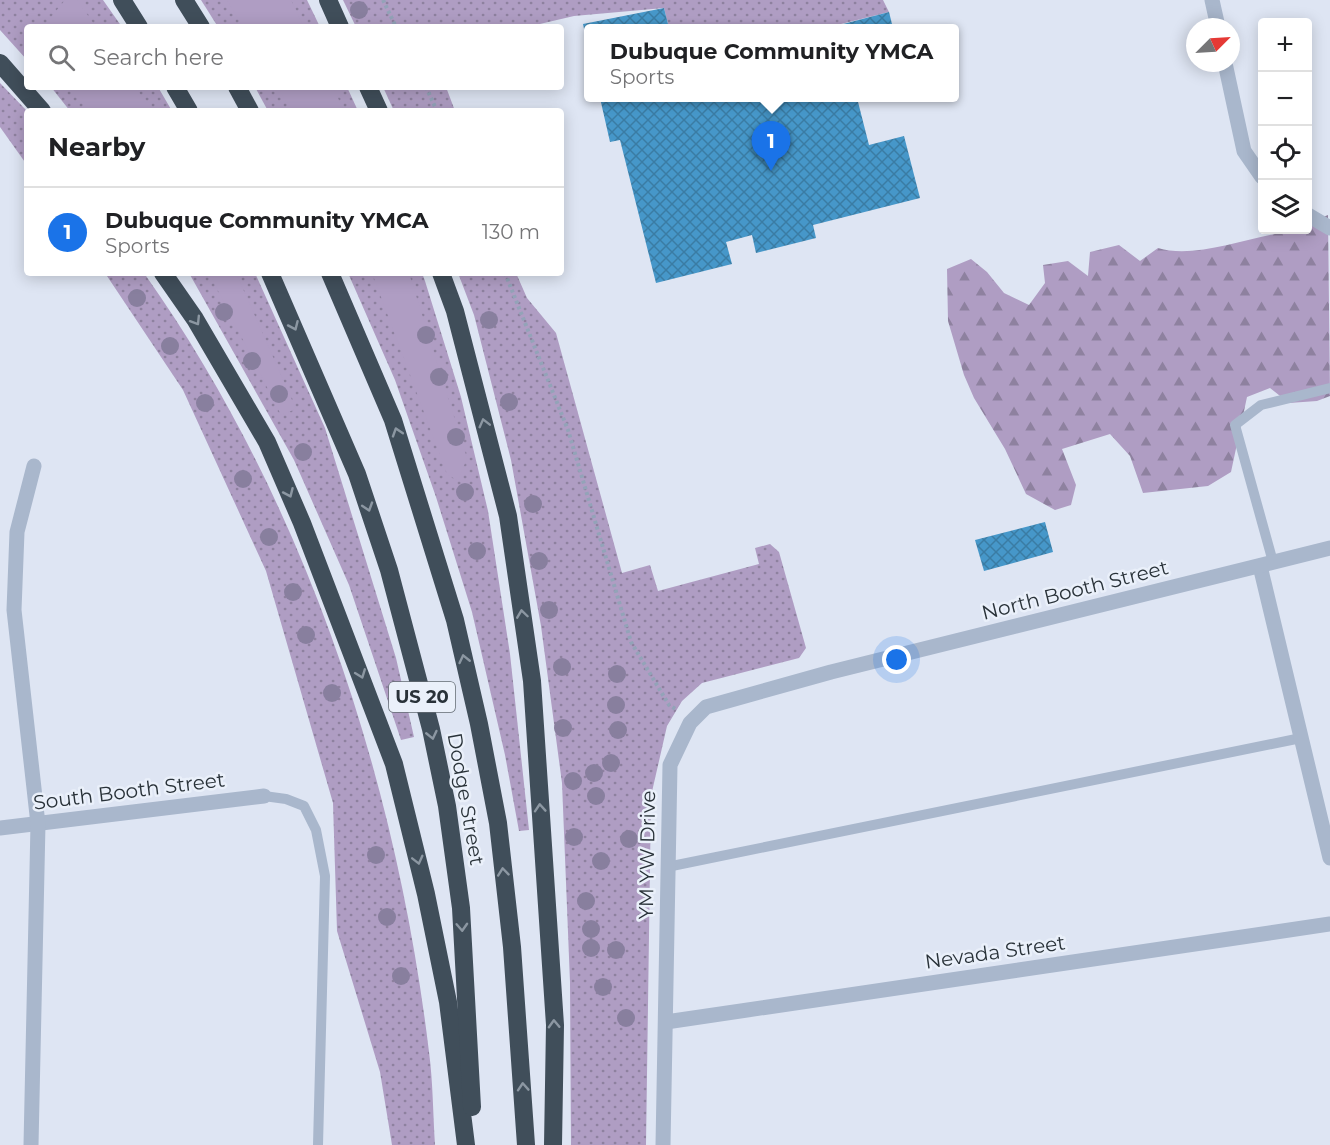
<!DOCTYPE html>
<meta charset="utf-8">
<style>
:root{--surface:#fff;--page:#f2f2f2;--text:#202124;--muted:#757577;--line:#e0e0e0;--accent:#1a73e8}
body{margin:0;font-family:Montserrat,sans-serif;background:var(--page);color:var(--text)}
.controls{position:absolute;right:18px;top:18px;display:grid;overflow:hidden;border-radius:6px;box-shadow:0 3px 15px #0003}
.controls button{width:54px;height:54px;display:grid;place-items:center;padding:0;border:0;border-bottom:2px solid var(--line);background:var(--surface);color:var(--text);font:30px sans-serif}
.compass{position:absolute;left:1186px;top:18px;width:54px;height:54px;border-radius:50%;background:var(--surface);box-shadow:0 3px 15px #0003;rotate:66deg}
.you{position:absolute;left:897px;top:660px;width:21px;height:21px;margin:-15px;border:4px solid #fff;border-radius:50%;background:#1a73e8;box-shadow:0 0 0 9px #1a73e833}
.badge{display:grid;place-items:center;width:39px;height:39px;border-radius:50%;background:var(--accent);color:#fff;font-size:20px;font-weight:700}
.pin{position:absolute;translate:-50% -50px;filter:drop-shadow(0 2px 3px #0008)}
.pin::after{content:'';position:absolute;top:32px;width:21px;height:18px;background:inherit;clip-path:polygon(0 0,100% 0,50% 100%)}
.popup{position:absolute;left:584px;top:24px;width:375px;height:78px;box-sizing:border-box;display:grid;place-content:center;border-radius:6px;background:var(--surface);filter:drop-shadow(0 2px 4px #0005);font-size:20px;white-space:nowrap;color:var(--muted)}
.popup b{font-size:22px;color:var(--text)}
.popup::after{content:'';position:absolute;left:50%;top:100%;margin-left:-12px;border:12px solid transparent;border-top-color:var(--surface)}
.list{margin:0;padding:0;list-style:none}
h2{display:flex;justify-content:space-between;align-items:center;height:78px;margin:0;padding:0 24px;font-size:26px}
h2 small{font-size:20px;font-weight:400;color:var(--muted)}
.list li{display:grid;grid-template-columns:39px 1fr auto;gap:18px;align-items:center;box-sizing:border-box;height:90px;padding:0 24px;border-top:2px solid var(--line)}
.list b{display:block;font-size:22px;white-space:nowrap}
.list p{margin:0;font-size:20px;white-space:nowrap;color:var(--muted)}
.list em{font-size:20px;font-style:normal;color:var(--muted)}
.icon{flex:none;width:33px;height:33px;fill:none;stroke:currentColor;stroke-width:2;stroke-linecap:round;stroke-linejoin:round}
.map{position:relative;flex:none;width:1330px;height:1145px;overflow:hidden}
.search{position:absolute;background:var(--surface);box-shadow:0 3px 15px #0003;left:24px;top:24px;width:540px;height:66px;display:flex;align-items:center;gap:15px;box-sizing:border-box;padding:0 21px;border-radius:6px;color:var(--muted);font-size:22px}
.panel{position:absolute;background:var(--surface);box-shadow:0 3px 15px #0003;left:24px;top:108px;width:540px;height:168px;border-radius:6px}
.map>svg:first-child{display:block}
</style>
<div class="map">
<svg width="1330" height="1145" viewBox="0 0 1330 1145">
<defs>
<pattern id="grass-dots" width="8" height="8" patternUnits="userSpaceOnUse" patternTransform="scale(1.5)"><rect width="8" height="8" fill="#af9dc3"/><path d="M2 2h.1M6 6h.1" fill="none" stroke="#8e819f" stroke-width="1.8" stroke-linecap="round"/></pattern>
<pattern id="forest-firs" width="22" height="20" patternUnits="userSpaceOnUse" patternTransform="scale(1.5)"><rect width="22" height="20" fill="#af9dc3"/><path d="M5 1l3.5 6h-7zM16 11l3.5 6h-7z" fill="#8e819f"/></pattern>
<pattern id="building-cross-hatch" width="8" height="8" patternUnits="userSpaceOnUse" patternTransform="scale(1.5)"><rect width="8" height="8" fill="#4697c9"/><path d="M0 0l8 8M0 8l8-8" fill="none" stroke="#3a7ca4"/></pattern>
</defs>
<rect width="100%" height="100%" fill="#dee5f3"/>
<!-- grass -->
<g fill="url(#grass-dots)">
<path d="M 0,0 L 103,0 L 122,27 L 27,27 L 27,60 L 0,30 Z"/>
<path d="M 201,0 L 307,0 L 320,27 L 218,27 Z"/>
<path d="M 343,0 L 883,0 L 889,12 L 825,28 L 669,28 L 664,8 L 574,16 L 527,27 L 356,27 Z"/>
<path d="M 0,83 L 27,111 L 27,165 L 0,127 Z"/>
<path d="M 51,87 L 158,87 L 172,111 L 70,111 Z"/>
<path d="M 255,87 L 347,87 L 358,111 L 268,111 Z"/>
<path d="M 383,87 L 446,87 L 455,111 L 394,111 Z"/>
<path d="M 105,273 L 144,273 C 304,499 396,777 429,1052 C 433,1082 433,1114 435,1145 L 392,1145 L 380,1072 L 337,931 L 333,803 L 266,571 L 183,390 Z"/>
<path d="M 189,273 L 255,273 L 325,428 L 396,658 L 414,737 L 401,740 L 349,585 L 294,460 Z"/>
<path d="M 348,273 L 422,273 L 425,281 L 461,397 L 488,511 L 510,654 L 529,830 L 519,831 L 505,755 L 472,612 L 436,497 L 395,380 Z"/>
<path d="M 458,273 L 516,273 L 527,298 L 556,333 L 622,573 L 650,565 L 658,591 L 759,564 L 755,548 L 770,544 L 779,552 L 806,648 L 799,658 L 702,683 L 682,701 L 667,726 L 651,796 L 646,1145 L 571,1145 L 570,982 L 562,783 L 541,626 L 511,460 L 474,315 Z"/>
</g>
<!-- forest -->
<path fill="url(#forest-firs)" d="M 1328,215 L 1330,396 L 1317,401 L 1289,403 L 1270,388 L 1247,397 L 1231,472 L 1208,486 L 1143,493 L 1130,456 L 1110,434 L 1062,449 L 1076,485 L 1071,505 L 1055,510 L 1026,494 L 1005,449 L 974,398 L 964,375 L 948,321 L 947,269 L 971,259 L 987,272 L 1004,293 L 1029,305 L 1045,283 L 1043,265 L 1068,261 L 1088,276 L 1090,252 L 1119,245 L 1140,261 L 1158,248 C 1201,261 1262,230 1308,230 L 1308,223 Z"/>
<!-- garden -->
<g fill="#af9dc3">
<path d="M 65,0 L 77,0 L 96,27 L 43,27 Z"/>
<path d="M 227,0 L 291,0 L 304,27 L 243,27 Z"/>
<path d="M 72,87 L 136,87 L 150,111 L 94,111 Z"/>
<path d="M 278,87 L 333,87 L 344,111 L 291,111 Z"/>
<path d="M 209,273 L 236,273 L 296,409 L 281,415 Z"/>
<path d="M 372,273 L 409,273 L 467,458 L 458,481 L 447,474 Z"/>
</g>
<!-- building -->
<g fill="url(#building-cross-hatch)">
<path d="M 664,8 L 669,28 L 588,28 L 587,43 L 583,24 Z"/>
<path d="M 889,12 L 893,28 L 828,28 Z"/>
<path d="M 600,98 L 857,98 L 869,145 L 904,136 L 920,198 L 813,225 L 816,238 L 756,253 L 752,235 L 726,242 L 732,264 L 656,283 L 620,140 L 610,142 Z"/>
<path d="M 1045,522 L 1053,552 L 984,571 L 975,540 Z"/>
</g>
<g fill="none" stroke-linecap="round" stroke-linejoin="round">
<!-- path -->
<g stroke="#93a3b8" stroke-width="4" stroke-dasharray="3 3" stroke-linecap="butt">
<path d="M 383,0 L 396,27"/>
<path d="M 426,87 L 437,111"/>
<path d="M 505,273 L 568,430 L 631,642 L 669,705 L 677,710"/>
</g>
<!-- lane -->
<g stroke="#a9b7cc" stroke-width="10">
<path d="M 1273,562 L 1235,425 L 1261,405 L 1330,388"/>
<path d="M 264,796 L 286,799 L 304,806 L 316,830 L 325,876 L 318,1145"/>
<path d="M 667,867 L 1301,738"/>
</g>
<!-- street -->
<g stroke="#a9b7cc" stroke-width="15">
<path d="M 1212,0 L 1218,27"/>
<path d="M 1225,63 L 1244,151 L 1262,177"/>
<path d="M 1308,215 L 1330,228"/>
<path d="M 1260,566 L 1330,858"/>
<path d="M 0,828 L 264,796"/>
<path d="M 666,1022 L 1330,924"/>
<path d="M 31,1145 L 38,824 L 14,610 L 17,532 L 34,466"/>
<path d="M 663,1145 L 670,765 L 690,723 L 706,707 L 831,672 L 1330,548"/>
</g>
<!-- highway -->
<g stroke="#404e5a" stroke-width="18">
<path d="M 122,0 L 139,27"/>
<path d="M 184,0 L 201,27"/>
<path d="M 328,0 L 340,27"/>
<path d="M 0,63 L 42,111"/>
<path d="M 175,87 L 189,111"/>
<path d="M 237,87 L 250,111"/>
<path d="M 368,87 L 379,111"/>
<path d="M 163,273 L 195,319 L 267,442 L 302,523 L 394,764 L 426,894 L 448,1002 L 466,1145"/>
<path d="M 270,273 L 357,474 L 389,570 L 431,729 L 447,806 L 461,908 L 472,1107"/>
<path d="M 330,273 L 393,420 L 455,620 L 479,724 L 498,823 L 512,947 L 526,1145"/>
<path d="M 441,273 L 455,311 L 508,516 L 532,681 L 555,1025 L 553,1145"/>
</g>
</g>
<!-- trees -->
<g fill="#887f9e">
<circle cx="359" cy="10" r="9"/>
<circle cx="137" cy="298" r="9"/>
<circle cx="224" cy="312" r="9"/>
<circle cx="489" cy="320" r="9"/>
<circle cx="426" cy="335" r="9"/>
<circle cx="170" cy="346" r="9"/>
<circle cx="252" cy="361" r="9"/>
<circle cx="439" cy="377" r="9"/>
<circle cx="279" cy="394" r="9"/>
<circle cx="509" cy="402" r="9"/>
<circle cx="205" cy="403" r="9"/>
<circle cx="456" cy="437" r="9"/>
<circle cx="303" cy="452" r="9"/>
<circle cx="243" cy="479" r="9"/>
<circle cx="465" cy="492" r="9"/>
<circle cx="533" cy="504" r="9"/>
<circle cx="269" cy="537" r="9"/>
<circle cx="477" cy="551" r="9"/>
<circle cx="539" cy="561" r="9"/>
<circle cx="293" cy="592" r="9"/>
<circle cx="549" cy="610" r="9"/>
<circle cx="306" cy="635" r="9"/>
<circle cx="562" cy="667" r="9"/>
<circle cx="617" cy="674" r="9"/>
<circle cx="332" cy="693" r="9"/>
<circle cx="616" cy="705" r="9"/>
<circle cx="563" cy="728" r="9"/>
<circle cx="618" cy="730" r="9"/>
<circle cx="611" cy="763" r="9"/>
<circle cx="594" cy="773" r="9"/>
<circle cx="573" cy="781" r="9"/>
<circle cx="596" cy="796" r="9"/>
<circle cx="574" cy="837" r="9"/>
<circle cx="629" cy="839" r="9"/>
<circle cx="376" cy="855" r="9"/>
<circle cx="601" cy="861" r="9"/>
<circle cx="586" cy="901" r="9"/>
<circle cx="387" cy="917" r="9"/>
<circle cx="591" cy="929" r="9"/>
<circle cx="591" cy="948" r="9"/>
<circle cx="616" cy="950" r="9"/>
<circle cx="401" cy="976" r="9"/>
<circle cx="603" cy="987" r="9"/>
<circle cx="626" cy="1018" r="9"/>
</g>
<!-- one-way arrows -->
<defs><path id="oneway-chevron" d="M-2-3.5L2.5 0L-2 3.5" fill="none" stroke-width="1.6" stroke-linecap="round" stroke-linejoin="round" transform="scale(1.5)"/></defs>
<g stroke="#8c97a2">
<use href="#oneway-chevron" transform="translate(196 321) rotate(58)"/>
<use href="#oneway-chevron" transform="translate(294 326) rotate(66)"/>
<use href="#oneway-chevron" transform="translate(484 423) rotate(-104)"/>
<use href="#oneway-chevron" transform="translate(397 432) rotate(-108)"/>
<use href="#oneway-chevron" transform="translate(289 493) rotate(66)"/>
<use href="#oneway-chevron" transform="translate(368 507) rotate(72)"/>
<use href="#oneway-chevron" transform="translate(522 614) rotate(-98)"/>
<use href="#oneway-chevron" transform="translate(464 659) rotate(-103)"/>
<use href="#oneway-chevron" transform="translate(361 674) rotate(69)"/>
<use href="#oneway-chevron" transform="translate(432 735) rotate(77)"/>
<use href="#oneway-chevron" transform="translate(540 808) rotate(-94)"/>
<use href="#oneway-chevron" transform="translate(418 860) rotate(76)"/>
<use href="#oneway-chevron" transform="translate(503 872) rotate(-96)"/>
<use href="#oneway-chevron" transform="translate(462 927) rotate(87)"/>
<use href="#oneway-chevron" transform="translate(554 1024) rotate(-92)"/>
<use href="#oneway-chevron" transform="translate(523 1087) rotate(-94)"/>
</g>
<g text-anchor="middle" stroke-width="5" stroke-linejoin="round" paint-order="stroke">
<!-- shield labels -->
<rect fill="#eaf0fa" stroke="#636b73" stroke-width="1.5" x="389" y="682" width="66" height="30" rx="4.5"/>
<g font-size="18" font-weight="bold" fill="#293239">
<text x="422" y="703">US 20</text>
</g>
<!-- street labels -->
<g font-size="20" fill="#293239" stroke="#eaf0fa">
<text transform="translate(1075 590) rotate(-14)" y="7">North Booth Street</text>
<text transform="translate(129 791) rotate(-7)" y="7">South Booth Street</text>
<text transform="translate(466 799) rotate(80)" y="7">Dodge Street</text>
<text transform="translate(647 855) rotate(-89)" y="7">YM YW Drive</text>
<text transform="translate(995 952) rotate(-8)" y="7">Nevada Street</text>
</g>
</g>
</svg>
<div class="controls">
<button>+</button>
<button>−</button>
<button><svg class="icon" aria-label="locate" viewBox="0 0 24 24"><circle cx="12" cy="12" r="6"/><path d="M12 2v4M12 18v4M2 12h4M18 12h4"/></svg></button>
<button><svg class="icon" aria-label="layers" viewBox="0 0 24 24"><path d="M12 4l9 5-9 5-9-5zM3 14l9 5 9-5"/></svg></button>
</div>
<svg class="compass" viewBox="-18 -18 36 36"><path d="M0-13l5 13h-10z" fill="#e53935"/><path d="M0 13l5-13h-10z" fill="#757577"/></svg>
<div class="you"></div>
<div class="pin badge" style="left:771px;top:171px">1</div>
<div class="popup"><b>Dubuque Community YMCA</b>Sports</div>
<div class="search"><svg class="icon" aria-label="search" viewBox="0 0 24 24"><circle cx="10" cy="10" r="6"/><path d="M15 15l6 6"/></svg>Search here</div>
<section class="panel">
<h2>Nearby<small></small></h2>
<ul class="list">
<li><span class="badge">1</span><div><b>Dubuque Community YMCA</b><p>Sports</p></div><em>130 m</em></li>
</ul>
</section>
</div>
